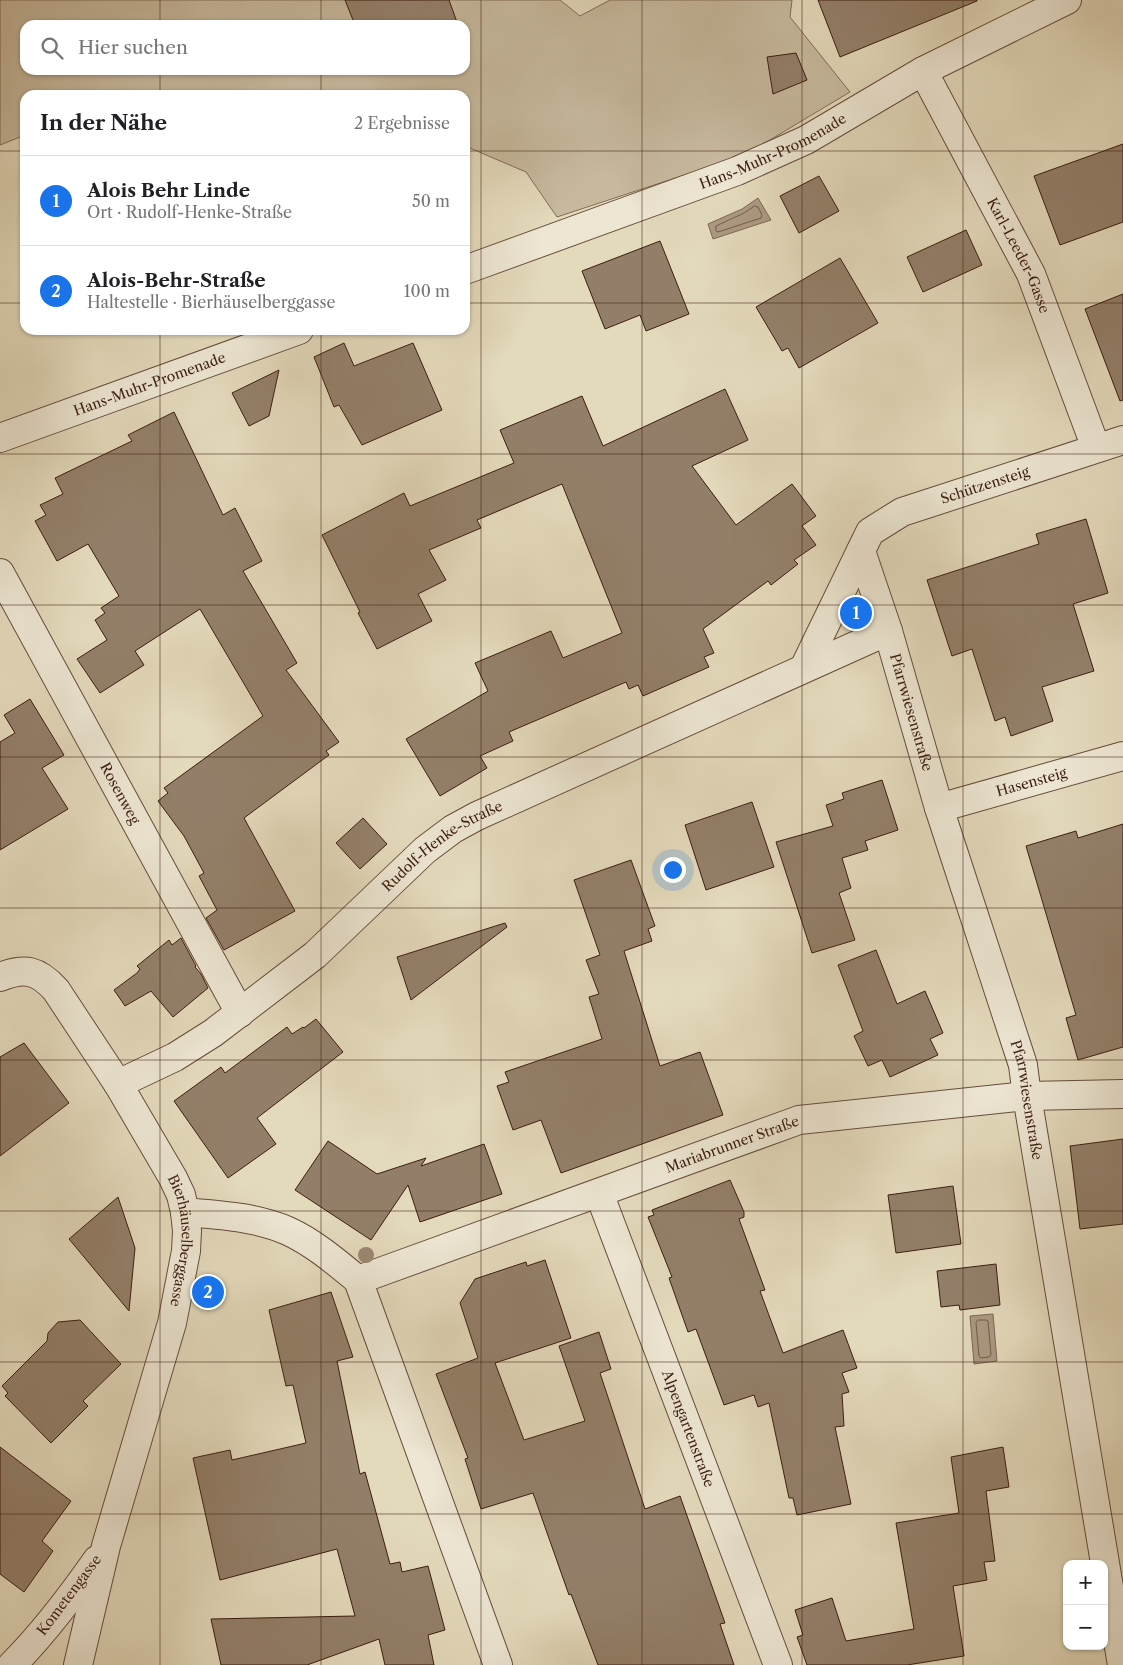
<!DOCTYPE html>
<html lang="de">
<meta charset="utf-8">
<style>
:root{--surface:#fff;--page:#f6f6f6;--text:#202124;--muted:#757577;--line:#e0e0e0;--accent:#1a73e8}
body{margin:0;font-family:"Libre Caslon Text",serif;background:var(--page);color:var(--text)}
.controls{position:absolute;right:15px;bottom:15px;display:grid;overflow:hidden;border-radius:10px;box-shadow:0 1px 4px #0004}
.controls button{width:45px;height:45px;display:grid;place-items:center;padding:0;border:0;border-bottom:1px solid var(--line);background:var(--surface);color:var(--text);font:25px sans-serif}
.you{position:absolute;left:672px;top:869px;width:18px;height:18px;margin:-12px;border:4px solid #fff;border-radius:50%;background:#1a73e8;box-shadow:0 0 0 8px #1a73e833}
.badge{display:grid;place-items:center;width:32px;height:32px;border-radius:50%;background:var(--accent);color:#fff;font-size:16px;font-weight:700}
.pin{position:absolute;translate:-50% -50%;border:2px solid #fff;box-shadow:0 1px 5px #0006}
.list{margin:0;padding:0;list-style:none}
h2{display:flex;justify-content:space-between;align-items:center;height:65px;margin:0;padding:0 20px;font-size:21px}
h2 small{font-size:16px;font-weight:400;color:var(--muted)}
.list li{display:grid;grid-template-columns:32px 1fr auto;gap:15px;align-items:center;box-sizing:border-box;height:90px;padding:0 20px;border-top:1px solid var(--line)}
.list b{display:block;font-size:19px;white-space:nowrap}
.list p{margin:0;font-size:16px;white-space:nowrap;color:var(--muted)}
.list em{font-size:16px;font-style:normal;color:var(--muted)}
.icon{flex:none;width:28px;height:28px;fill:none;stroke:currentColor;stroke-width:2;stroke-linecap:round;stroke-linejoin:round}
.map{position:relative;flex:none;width:1123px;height:1665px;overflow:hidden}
.search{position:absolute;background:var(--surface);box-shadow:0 1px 4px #0004;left:20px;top:20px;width:450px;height:55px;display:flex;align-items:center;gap:12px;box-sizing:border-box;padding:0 18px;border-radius:15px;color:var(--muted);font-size:19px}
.panel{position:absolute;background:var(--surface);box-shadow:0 1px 4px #0004;left:20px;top:90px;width:450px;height:245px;border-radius:15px}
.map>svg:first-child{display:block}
</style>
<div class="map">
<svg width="1123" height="1665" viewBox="0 0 1123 1665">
<rect width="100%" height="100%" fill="#e3d9bb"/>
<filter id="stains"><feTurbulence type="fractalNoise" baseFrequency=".004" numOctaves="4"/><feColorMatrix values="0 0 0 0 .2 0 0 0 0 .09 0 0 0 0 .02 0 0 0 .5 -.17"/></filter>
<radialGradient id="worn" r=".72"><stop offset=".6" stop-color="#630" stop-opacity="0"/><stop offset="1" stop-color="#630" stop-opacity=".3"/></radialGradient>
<!-- green -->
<path fill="#c7b99e" stroke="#826b57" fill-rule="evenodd" d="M 0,0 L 560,0 L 580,16 L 610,0 L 792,0 L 790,17 L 850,92 L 745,155 L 557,217 L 526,172 L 465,146 L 465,95 L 25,95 L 25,135 L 0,145 ZM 25,25 L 465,25 L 465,70 L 25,70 Z"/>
<!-- water -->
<g fill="#ab9981" stroke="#7f6754">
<path d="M 758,198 L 771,220 L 713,239 L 708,224 L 742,209 Z"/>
<path d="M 993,1314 L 997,1361 L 974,1364 L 970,1316 Z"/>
</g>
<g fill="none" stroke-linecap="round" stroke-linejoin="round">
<!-- shore -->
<g stroke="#745b48" stroke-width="1">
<path d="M 755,206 L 758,207 L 762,215 L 761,218 L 718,232 L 716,231 L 716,226 L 744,213 Z"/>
<path d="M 978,1320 L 986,1320 L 988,1321 L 991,1355 L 989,1357 L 981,1358 L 979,1356 L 976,1323 Z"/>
</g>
</g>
<!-- building -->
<g fill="#937f69" stroke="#3d1d10">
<path d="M 345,0 L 449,0 L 458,25 L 355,25 Z"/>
<path d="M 818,0 L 977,0 L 977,1 L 840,57 Z"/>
<path d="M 796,53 L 807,80 L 773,94 L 767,57 Z"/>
<path d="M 1123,144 L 1123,222 L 1060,245 L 1034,176 Z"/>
<path d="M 819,176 L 839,211 L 799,233 L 780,196 Z"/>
<path d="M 966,230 L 982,265 L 923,292 L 907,257 Z"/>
<path d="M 660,241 L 689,314 L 646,331 L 640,315 L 605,329 L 582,271 Z"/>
<path d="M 840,258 L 878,323 L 799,368 L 788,348 L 782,351 L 756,307 Z"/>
<path d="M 1123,294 L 1123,400 L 1120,401 L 1085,309 Z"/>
<path d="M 344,343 L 354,366 L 413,343 L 442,410 L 362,445 L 339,405 L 334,407 L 314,357 Z"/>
<path d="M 279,370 L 269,416 L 249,426 L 232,393 Z"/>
<path d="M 725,389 L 748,440 L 692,466 L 736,525 L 792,484 L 816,516 L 802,526 L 816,545 L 794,560 L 798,564 L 771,585 L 768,581 L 703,629 L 714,653 L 704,657 L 709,667 L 643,696 L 638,685 L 629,689 L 626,682 L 509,732 L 513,741 L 480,756 L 487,768 L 440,796 L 406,739 L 488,691 L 475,663 L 551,631 L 563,658 L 622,633 L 562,484 L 477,520 L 481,528 L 429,550 L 446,580 L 418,594 L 432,621 L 377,649 L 358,613 L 360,612 L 322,535 L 404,493 L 410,506 L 514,463 L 500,430 L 582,396 L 603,446 Z"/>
<path d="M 174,412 L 223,515 L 235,508 L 262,561 L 243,571 L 297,663 L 286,670 L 339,742 L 326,751 L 329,755 L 244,818 L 295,911 L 224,950 L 206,918 L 217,910 L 199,876 L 204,873 L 184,836 L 158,801 L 168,793 L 164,788 L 263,716 L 200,609 L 135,651 L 144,665 L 100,693 L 77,659 L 107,640 L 95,620 L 105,613 L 101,608 L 119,596 L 88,544 L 57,561 L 35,521 L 46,515 L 40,505 L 63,494 L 55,478 L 132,441 L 128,435 Z"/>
<path d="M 1086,519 L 1108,593 L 1073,604 L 1094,671 L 1042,687 L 1053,721 L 1011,736 L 1005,717 L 995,721 L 972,649 L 952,656 L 927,580 L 1039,544 L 1036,534 Z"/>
<path d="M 30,699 L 64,755 L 42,768 L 68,809 L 0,850 L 0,742 L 15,733 L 4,715 Z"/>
<path d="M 882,780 L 898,830 L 865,841 L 868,850 L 842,858 L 851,888 L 839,893 L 855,940 L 812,953 L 776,842 L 833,826 L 826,805 L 844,799 L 842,793 Z"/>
<path d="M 752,802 L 774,867 L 706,890 L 685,825 Z"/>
<path d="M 363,818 L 387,844 L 360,869 L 336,843 Z"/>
<path d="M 1123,824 L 1123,1047 L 1078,1060 L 1066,1018 L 1076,1015 L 1026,846 L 1076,831 L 1078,838 Z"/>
<path d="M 631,860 L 655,926 L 648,929 L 652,941 L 624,951 L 660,1066 L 700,1052 L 723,1115 L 561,1173 L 541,1120 L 513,1130 L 497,1086 L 509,1082 L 505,1072 L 602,1039 L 589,997 L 599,994 L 586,960 L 600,955 L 574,880 Z"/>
<path d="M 505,923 L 507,927 L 411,1000 L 397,957 Z"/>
<path d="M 181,938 L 196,966 L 195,967 L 201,974 L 208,988 L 173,1017 L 151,991 L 125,1006 L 114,990 L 137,973 L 140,969 L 137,966 L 169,940 L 172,945 Z"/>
<path d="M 876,950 L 897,1004 L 925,991 L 943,1033 L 930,1039 L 938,1055 L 890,1077 L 882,1060 L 868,1066 L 854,1036 L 863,1031 L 838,965 Z"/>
<path d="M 316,1019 L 343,1052 L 257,1118 L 276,1144 L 228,1178 L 174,1101 L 221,1067 L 225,1073 L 287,1027 L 292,1034 L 303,1027 L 304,1028 Z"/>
<path d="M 24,1043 L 69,1103 L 0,1156 L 0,1057 Z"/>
<path d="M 1123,1139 L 1123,1224 L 1080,1229 L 1070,1146 Z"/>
<path d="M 328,1141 L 377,1174 L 426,1158 L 421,1166 L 484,1144 L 502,1194 L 420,1222 L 408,1185 L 371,1240 L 295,1190 Z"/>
<path d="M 730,1180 L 744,1212 L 744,1217 L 739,1219 L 765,1290 L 760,1291 L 783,1353 L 843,1330 L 857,1368 L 842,1373 L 849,1392 L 842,1394 L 844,1426 L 835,1427 L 851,1504 L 797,1515 L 793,1498 L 789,1498 L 769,1403 L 758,1407 L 754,1395 L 724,1405 L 696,1329 L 688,1332 L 669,1278 L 672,1277 L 648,1217 L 654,1215 L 652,1210 Z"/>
<path d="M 953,1186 L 961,1244 L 896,1253 L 888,1195 Z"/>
<path d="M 118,1197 L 135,1248 L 129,1311 L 69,1239 Z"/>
<path d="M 545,1260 L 571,1338 L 495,1363 L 524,1440 L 585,1421 L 559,1346 L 599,1332 L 611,1369 L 600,1373 L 645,1509 L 680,1496 L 725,1623 L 720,1624 L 734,1665 L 598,1665 L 571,1594 L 569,1595 L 533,1493 L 481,1509 L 465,1459 L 468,1458 L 436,1374 L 478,1358 L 460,1303 L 475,1279 L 526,1262 L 527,1266 Z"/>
<path d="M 996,1264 L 1000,1305 L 960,1310 L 959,1305 L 941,1307 L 937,1271 Z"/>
<path d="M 331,1292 L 353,1357 L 337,1361 L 360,1474 L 365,1472 L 390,1564 L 400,1562 L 402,1572 L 428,1566 L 445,1630 L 428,1635 L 434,1665 L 385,1665 L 379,1639 L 307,1665 L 221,1665 L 211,1619 L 355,1616 L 337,1549 L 220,1580 L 193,1458 L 230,1450 L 232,1460 L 306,1443 L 293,1385 L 286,1386 L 269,1310 Z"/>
<path d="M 80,1320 L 121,1364 L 83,1401 L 88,1406 L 51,1443 L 5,1396 L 8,1393 L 2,1386 L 47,1341 L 48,1333 L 58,1322 Z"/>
<path d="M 0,1447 L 71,1501 L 42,1541 L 53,1551 L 24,1592 L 0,1574 Z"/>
<path d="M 1003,1447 L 1009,1487 L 986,1491 L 995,1561 L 984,1562 L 987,1580 L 953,1586 L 964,1656 L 907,1665 L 807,1665 L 797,1637 L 803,1635 L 795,1610 L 832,1598 L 846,1641 L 914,1629 L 896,1523 L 959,1513 L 951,1457 Z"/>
</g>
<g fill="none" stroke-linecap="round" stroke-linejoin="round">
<defs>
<g id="minor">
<path id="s1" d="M 923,71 L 1031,274 L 1096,448"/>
<path id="s2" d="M 465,270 L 737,171 L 806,140 L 923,71 L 1067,0"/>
<path id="s3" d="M 0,438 L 299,330"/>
<path id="s4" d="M 861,551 L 888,631 L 939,808 L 1023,1065 L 1027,1096 L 1122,1665"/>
<path id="s5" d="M 0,573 L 240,1013"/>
<path id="s6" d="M 804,668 L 870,532 L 902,512 L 1123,440"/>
<path id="s7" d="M 939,808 L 1123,756"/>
<path id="s8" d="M 0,977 C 25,967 38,970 56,990 L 118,1084 L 173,1178 L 181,1195 L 185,1212 L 187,1231 L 186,1251 L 172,1323 L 106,1546 L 78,1665"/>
<path id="s9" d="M 118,1084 L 175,1057 L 213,1033 L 315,955 L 425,850 L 453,829 L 477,816 L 888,631"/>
<path id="s10" d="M 599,1193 L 778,1665"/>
<path d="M 185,1212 C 219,1215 257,1217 288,1231 C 314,1243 336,1262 358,1280 L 498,1665"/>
<path id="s11" d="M 358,1280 L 799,1120 L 1027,1096 L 1123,1094"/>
<path d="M 12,1665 C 44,1633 71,1597 97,1560"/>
</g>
</defs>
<!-- minor casing -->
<use href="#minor" stroke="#664c3b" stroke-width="30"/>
<!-- minor -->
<use href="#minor" stroke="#ede6d3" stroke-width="28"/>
</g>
<!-- trees -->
<g fill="#9b8771">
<circle cx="859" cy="615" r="8"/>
<circle cx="366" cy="1255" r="8"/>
</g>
<!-- grid -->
<path fill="none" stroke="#3d1d10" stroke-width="1" stroke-opacity="0.55" d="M 160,0 L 160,25M 321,0 L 321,25M 481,0 L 481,1665M 642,0 L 642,1665M 802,0 L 802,1665M 963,0 L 963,1665M 160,70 L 160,95M 321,70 L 321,95M 0,151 L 25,151M 465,151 L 1123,151M 0,303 L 25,303M 465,303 L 1123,303M 160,330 L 160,1665M 321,330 L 321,1665M 0,454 L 1123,454M 0,605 L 1123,605M 0,757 L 1123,757M 0,908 L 1123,908M 0,1060 L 1123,1060M 0,1211 L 1123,1211M 0,1362 L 1123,1362M 0,1514 L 1123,1514"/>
<g text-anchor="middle" stroke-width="4.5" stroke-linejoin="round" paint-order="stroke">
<!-- street labels -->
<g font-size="14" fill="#3d1d10" stroke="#ede6d3">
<text dy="5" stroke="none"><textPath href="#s2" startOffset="330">Hans-Muhr-Promenade</textPath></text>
<text dy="5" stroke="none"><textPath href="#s1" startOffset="208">Karl-Leeder-Gasse</textPath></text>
<text dy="5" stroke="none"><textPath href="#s3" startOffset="159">Hans-Muhr-Promenade</textPath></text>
<text dy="5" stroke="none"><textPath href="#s6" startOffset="276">Schützensteig</textPath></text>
<text dy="5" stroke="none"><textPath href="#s4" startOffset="169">Pfarrwiesenstraße</textPath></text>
<text dy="5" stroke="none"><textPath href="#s7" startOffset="96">Hasensteig</textPath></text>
<text dy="5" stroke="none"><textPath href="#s5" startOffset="251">Rosenweg</textPath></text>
<text dy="5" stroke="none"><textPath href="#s9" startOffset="405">Rudolf-Henke-Straße</textPath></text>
<text dy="5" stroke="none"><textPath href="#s4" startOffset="574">Pfarrwiesenstraße</textPath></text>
<text dy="5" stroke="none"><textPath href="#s11" startOffset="398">Mariabrunner Straße</textPath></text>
<text dy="5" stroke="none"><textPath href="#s8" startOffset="349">Bierhäuselberggasse</textPath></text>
<text dy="5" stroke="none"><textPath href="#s10" startOffset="252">Alpengartenstraße</textPath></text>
<text transform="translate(69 1595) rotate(-53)" y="5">Kometengasse</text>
</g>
</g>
<rect width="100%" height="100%" filter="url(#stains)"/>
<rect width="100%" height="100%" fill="url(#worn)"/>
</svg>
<div class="controls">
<button>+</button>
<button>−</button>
</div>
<div class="you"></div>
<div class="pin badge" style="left:856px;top:613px">1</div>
<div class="pin badge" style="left:208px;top:1292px">2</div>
<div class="search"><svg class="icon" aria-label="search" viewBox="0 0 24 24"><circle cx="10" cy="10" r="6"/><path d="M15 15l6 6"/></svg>Hier suchen</div>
<section class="panel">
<h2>In der Nähe<small>2 Ergebnisse</small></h2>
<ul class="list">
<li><span class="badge">1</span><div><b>Alois Behr Linde</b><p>Ort · Rudolf-Henke-Straße</p></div><em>50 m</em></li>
<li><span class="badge">2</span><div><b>Alois-Behr-Straße</b><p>Haltestelle · Bierhäuselberggasse</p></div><em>100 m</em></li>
</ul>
</section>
</div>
